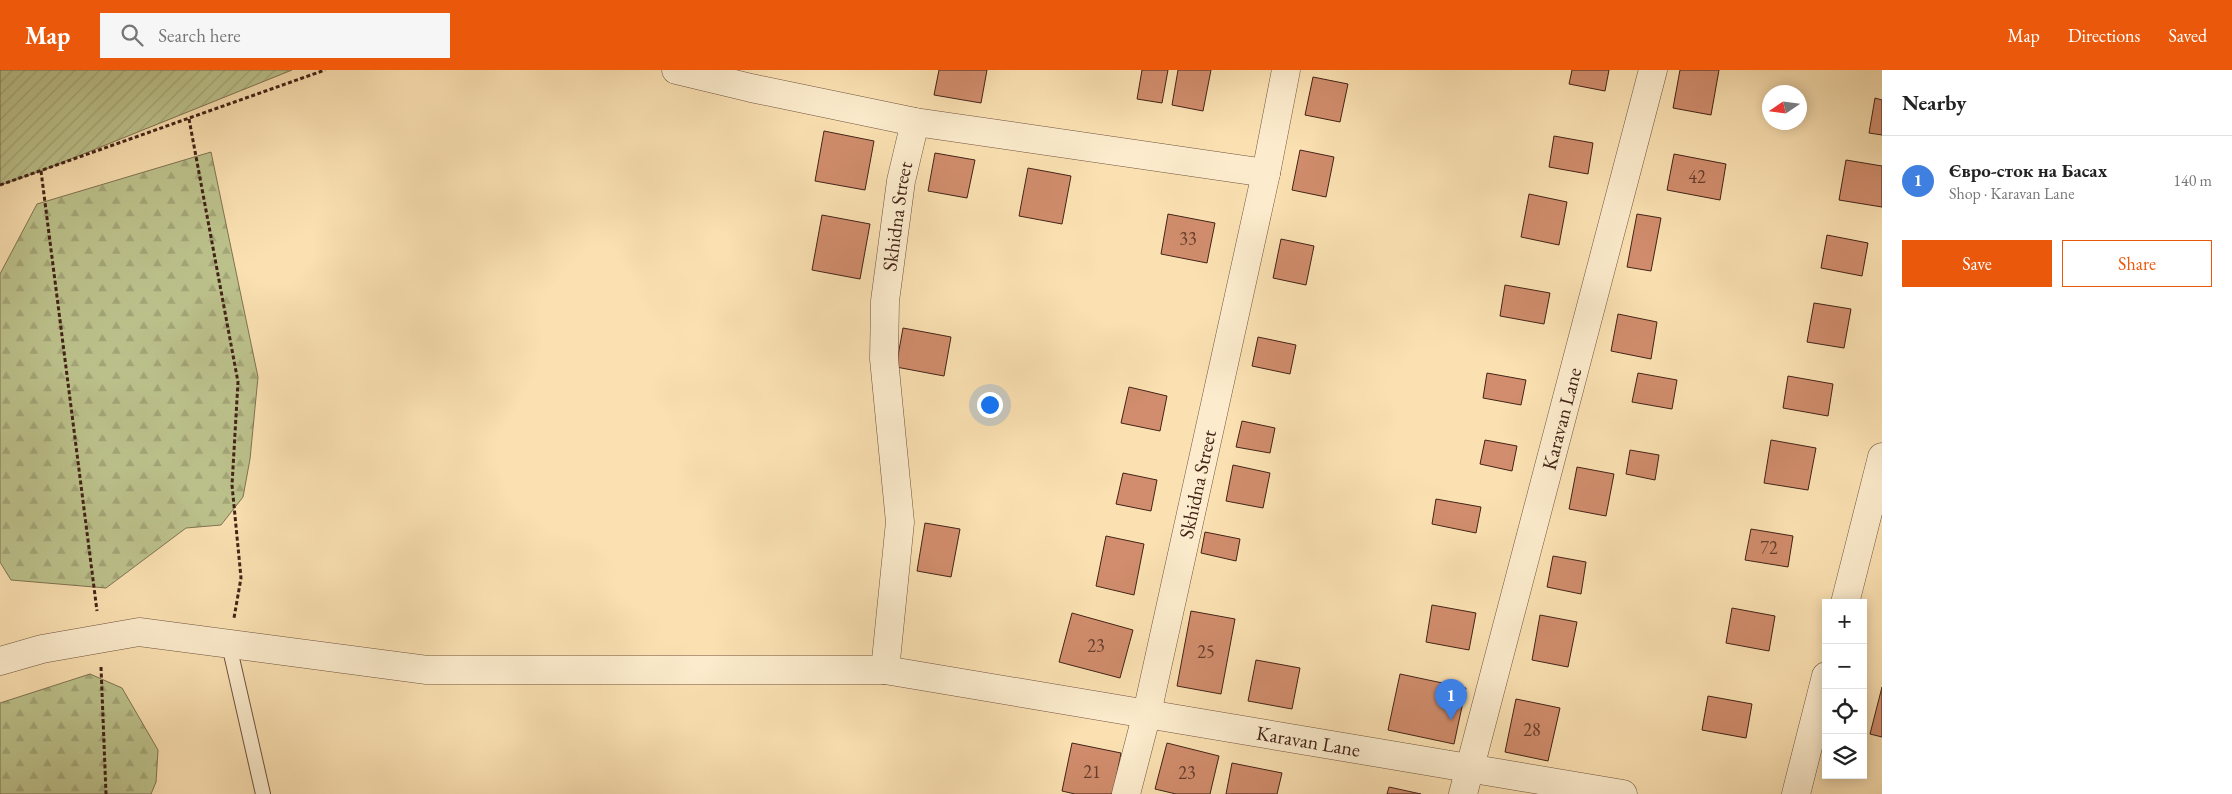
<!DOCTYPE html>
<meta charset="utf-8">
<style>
:root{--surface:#fff;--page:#f6f6f6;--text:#222;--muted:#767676;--line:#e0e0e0;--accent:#ea580c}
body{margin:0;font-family:"EB Garamond",serif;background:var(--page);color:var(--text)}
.controls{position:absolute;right:15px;bottom:15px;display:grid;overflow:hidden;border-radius:0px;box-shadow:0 2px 12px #0003}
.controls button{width:45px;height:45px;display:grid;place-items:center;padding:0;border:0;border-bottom:1px solid var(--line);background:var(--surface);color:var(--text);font:25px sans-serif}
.compass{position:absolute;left:1762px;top:15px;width:45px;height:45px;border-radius:50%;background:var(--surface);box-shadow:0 2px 12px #0003;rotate:257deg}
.you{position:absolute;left:989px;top:334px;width:18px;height:18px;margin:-12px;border:4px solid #fff;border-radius:50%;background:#1a73e8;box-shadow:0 0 0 8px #1a73e833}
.badge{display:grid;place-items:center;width:32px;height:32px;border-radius:50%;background:var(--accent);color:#fff;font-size:16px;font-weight:700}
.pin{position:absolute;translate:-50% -41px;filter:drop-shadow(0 1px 2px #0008)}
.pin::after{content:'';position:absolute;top:26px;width:18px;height:15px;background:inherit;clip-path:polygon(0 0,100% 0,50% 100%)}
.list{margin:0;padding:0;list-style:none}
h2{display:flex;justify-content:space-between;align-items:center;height:65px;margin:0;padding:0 20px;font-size:21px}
h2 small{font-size:16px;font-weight:400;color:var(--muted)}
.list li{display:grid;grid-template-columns:32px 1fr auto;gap:15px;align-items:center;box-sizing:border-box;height:90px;padding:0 20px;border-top:1px solid var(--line)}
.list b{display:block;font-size:19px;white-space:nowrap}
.list p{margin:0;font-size:16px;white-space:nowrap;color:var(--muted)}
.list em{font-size:16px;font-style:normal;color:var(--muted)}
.actions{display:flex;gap:10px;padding:15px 20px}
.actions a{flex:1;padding:11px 0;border:1px solid var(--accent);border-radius:0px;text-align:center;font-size:18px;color:var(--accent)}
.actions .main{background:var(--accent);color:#fff}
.icon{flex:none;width:28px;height:28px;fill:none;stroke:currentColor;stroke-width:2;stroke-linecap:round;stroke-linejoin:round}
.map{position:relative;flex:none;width:1882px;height:724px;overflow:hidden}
header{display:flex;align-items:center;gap:30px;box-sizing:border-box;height:70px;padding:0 25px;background:var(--accent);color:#fff}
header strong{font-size:24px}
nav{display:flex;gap:28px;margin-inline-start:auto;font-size:18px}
.search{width:350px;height:45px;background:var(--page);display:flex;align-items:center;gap:12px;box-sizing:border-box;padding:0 18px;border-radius:0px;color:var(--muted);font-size:19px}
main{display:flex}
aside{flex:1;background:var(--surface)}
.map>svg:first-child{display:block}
</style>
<header>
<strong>Map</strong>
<div class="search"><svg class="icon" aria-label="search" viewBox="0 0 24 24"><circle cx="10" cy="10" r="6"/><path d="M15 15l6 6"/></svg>Search here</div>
<nav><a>Map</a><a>Directions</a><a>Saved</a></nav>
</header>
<main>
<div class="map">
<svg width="1882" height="724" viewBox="0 0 1882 724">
<defs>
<pattern id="forest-firs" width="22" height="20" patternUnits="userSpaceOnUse" patternTransform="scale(1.25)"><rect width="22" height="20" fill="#bdc38d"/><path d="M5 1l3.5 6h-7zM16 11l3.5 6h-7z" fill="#a4a779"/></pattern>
<pattern id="garden-furrows" width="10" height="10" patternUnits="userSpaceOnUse" patternTransform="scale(1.25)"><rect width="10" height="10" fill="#bdc38d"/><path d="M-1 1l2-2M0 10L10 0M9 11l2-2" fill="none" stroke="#a4a779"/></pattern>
</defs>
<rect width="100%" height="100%" fill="#fbe1b2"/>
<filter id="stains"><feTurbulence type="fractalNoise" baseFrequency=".004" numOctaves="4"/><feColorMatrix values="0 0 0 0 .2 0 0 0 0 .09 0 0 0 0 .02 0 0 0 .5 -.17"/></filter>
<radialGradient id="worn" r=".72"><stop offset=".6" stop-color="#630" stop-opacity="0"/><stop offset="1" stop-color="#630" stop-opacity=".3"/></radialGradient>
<!-- forest -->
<g fill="url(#forest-firs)" stroke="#807352">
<path d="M 211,82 L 258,307 L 250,389 L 243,427 L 221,455 L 186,458 L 106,518 L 11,510 L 0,492 L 0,204 L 37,134 Z"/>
<path d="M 90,604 L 122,618 L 158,680 L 156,712 L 151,724 L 0,724 L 0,633 Z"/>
</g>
<!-- garden -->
<path fill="url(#garden-furrows)" stroke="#807352" d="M 0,0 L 292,0 L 41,101 L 0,115 Z"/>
<!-- building -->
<g fill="#d18d6d" stroke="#422317">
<path d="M 939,0 L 987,0 L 981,33 L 934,25 Z"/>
<path d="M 1142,0 L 1168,0 L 1162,33 L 1137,29 Z"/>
<path d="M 1178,0 L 1211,0 L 1203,41 L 1172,35 Z"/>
<path d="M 1572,0 L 1609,0 L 1605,21 L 1569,14 Z"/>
<path d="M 1680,0 L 1719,0 L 1711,45 L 1673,38 Z"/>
<path d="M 1313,7 L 1348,14 L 1340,52 L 1305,45 Z"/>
<path d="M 1875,28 L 1882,30 L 1882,65 L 1869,63 Z"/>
<path d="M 824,61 L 874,71 L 865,120 L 815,111 Z"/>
<path d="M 1554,66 L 1593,73 L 1588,104 L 1549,97 Z"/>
<path d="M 1300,80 L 1334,87 L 1326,127 L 1292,120 Z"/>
<path d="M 935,83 L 975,90 L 967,128 L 928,121 Z"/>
<path d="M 1674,84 L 1726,94 L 1720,130 L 1667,120 Z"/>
<path d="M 1846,90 L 1882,96 L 1882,137 L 1839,130 Z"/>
<path d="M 1028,98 L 1071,106 L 1062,154 L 1019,146 Z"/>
<path d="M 1529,124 L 1567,132 L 1559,175 L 1521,167 Z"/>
<path d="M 1168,144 L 1215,153 L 1207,193 L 1161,184 Z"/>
<path d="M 1637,144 L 1661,148 L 1651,201 L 1627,197 Z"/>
<path d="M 822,145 L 870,154 L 860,209 L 812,200 Z"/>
<path d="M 1827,165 L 1868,173 L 1862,206 L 1821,198 Z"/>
<path d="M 1281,169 L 1314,176 L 1306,215 L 1273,208 Z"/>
<path d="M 1505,215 L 1550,223 L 1544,254 L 1500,246 Z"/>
<path d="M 1814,233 L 1851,239 L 1844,278 L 1807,272 Z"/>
<path d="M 1618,244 L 1657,252 L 1651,289 L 1611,281 Z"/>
<path d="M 903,258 L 951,267 L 944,306 L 896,297 Z"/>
<path d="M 1258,267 L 1296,275 L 1290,304 L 1252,296 Z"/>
<path d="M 1487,303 L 1526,310 L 1521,335 L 1483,328 Z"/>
<path d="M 1638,303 L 1677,310 L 1672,339 L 1632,332 Z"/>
<path d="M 1788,306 L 1833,314 L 1828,346 L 1783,338 Z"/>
<path d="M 1129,317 L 1167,326 L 1160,361 L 1121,353 Z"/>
<path d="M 1242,351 L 1275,358 L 1270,383 L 1236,377 Z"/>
<path d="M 1485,370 L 1517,376 L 1512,401 L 1480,394 Z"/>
<path d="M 1771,370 L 1816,378 L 1808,420 L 1764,413 Z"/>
<path d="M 1630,380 L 1659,385 L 1655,410 L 1626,404 Z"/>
<path d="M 1233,395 L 1270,403 L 1263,438 L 1226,431 Z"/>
<path d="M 1577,397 L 1614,404 L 1606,446 L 1569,439 Z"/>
<path d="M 1123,403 L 1157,410 L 1151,441 L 1116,434 Z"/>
<path d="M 1436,429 L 1481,437 L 1476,463 L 1432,454 Z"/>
<path d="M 925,453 L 960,459 L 951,507 L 917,501 Z"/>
<path d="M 1751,459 L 1793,466 L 1788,497 L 1745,490 Z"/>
<path d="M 1205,462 L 1240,469 L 1236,491 L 1201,483 Z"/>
<path d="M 1106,466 L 1144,474 L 1134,525 L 1096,516 Z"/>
<path d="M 1553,486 L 1586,492 L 1581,524 L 1547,517 Z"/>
<path d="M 1432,535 L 1476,543 L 1469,580 L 1426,572 Z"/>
<path d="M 1732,538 L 1775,546 L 1769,581 L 1726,573 Z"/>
<path d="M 1191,541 L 1235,549 L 1221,624 L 1177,616 Z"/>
<path d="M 1072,543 L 1133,560 L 1120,608 L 1059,592 Z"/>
<path d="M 1540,545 L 1577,552 L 1568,597 L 1532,590 Z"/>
<path d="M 1256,590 L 1300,598 L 1292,639 L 1248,631 Z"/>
<path d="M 1400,604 L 1466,618 L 1454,674 L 1388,660 Z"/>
<path d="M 1882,617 L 1882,667 L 1870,664 Z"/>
<path d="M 1708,626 L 1752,634 L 1746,668 L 1702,660 Z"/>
<path d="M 1516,629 L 1560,638 L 1548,691 L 1505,682 Z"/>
<path d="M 1072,673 L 1121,683 L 1113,724 L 1075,724 L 1062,721 Z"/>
<path d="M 1167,673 L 1219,686 L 1210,724 L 1176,724 L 1155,719 Z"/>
<path d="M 1232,693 L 1282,703 L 1277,724 L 1226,724 Z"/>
<path d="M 1389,717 L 1421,724 L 1387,724 Z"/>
</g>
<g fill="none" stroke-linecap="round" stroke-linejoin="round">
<defs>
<path id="lane" d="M 229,575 L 263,724"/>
<g id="street">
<path d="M 676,0 L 751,18 L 915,52 L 1266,103"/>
<path d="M 1845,533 L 1882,387"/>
<path id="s1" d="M 0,591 L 42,579 L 139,562 L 427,600 L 885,600 L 1623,724"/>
<path id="s2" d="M 885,600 L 900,452 L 884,289 L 885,231 L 901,111 L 915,52"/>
<path id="s3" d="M 1126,724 L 1147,643 L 1266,103 L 1286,0"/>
<path id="s4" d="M 1463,724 L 1653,0"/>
<path d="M 1796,724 L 1826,606"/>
</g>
</defs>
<!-- lane casing -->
<use href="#lane" stroke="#70523e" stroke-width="16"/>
<!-- street casing -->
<use href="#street" stroke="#70523e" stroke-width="29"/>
<!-- path -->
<g stroke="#422317" stroke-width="3" stroke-dasharray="4 2.5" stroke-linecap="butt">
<path d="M 189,49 L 238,312 L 232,415 L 241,508 L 234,548"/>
<path d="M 41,101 L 97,541"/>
<path d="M 0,115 L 325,0"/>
<path d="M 101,597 L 106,724"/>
</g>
<!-- lane -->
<use href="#lane" stroke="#fceccd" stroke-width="14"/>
<!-- street -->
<use href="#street" stroke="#fceccd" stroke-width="28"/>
</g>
<g text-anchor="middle" stroke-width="4" stroke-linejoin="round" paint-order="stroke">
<!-- number labels -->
<g font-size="18" fill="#663e2c">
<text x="1697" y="113">42</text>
<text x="1188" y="175">33</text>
<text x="1769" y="484">72</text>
<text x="1096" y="582">23</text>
<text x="1206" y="588">25</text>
<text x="1532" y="666">28</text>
<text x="1092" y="708">21</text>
<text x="1187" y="709">23</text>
</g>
<!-- street labels -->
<g font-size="20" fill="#422317" stroke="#fceccd">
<text dy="7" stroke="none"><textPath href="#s2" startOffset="456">Skhidna Street</textPath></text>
<text dy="7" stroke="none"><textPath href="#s4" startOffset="388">Karavan Lane</textPath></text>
<text dy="7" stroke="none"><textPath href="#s3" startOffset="318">Skhidna Street</textPath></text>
<text dy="7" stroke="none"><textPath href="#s1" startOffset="1320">Karavan Lane</textPath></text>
</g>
</g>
<rect width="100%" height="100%" filter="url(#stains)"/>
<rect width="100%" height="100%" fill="url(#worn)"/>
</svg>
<div class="controls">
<button>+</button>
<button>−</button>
<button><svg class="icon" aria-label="locate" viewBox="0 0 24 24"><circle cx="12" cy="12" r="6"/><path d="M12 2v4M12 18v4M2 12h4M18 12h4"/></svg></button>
<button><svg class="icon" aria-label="layers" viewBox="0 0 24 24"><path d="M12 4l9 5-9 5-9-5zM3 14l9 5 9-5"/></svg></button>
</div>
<svg class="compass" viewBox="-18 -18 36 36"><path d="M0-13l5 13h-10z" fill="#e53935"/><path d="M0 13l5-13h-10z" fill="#767676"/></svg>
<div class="you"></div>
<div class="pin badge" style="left:1451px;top:650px;background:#3f7fe0">1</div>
</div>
<aside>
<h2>Nearby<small></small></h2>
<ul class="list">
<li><span class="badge" style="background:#3f7fe0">1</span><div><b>Євро-сток на Басах</b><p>Shop · Karavan Lane</p></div><em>140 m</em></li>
</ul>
<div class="actions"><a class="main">Save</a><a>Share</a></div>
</aside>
</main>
